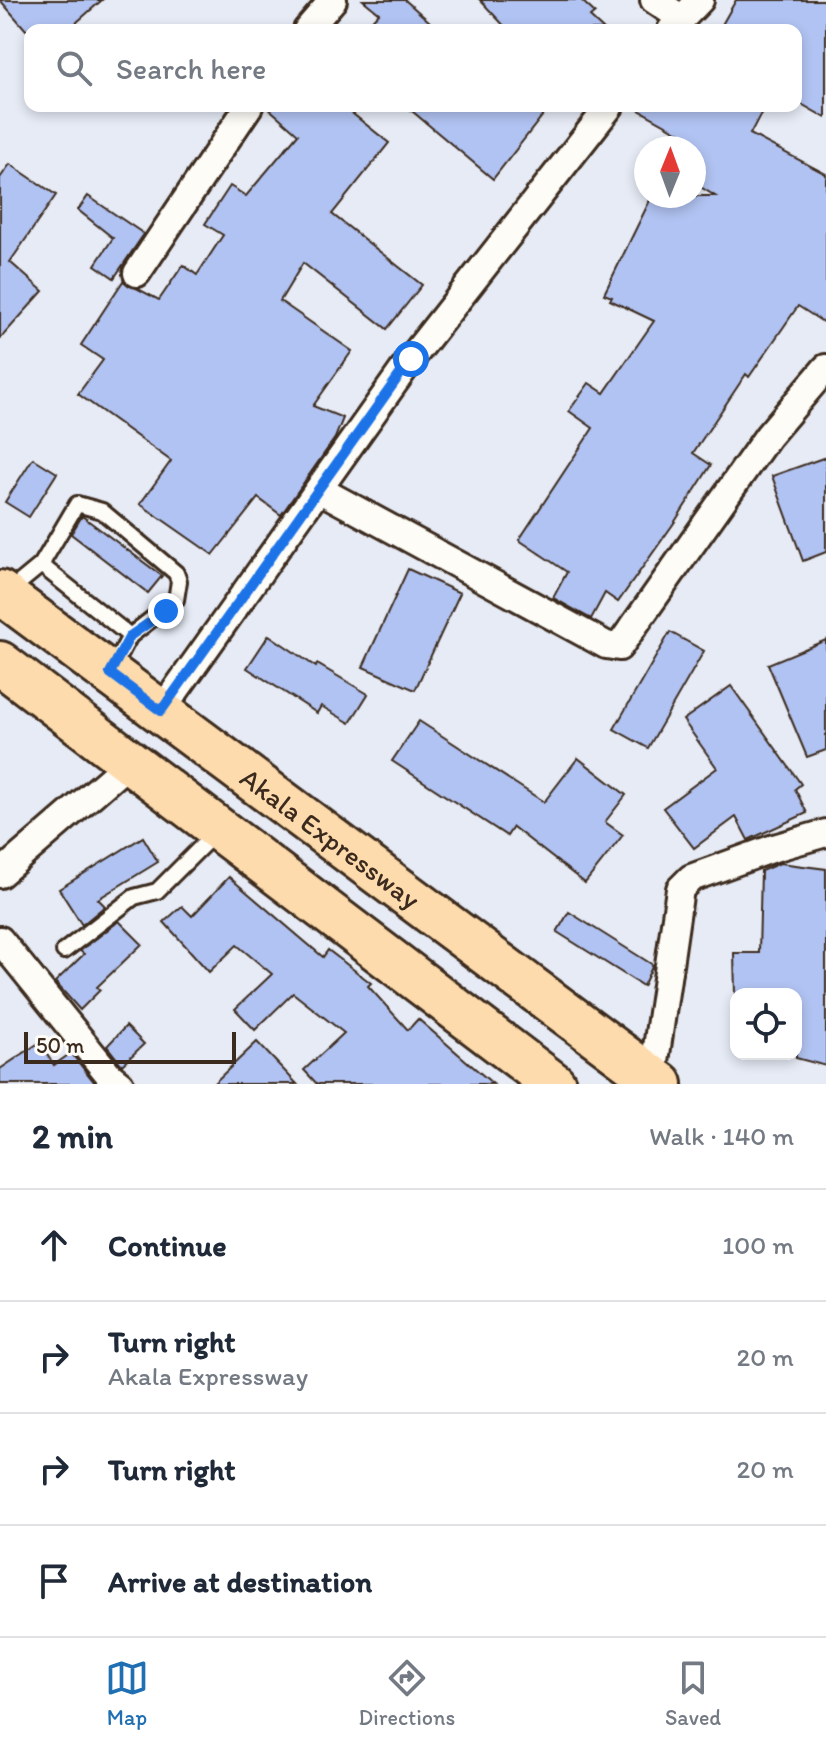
<!DOCTYPE html>
<meta charset="utf-8">
<style>
:root{--surface:#fff;--page:#f6f6f7;--text:#1f2937;--muted:#747a83;--line:#e0e1e3;--accent:#1f6fb2}
body{margin:0;font-family:Itim,sans-serif;background:var(--page);color:var(--text)}
.controls{position:absolute;right:24px;bottom:24px;display:grid;overflow:hidden;border-radius:16px;box-shadow:0 4px 12px #0003}
.controls button{width:72px;height:72px;display:grid;place-items:center;padding:0;border:0;border-bottom:2px solid var(--line);background:var(--surface);color:var(--text);font:40px sans-serif}
.compass{position:absolute;left:634px;top:136px;width:72px;height:72px;border-radius:50%;background:var(--surface);box-shadow:0 4px 12px #0003;rotate:1deg}
.scale{position:absolute;left:24px;bottom:20px;width:212px;box-sizing:border-box;padding-left:8px;border:4px solid #3b2a1e;border-top:0;font-size:22px;line-height:28px;white-space:nowrap;color:#3b2a1e;-webkit-text-stroke:6px #fdfcf7;paint-order:stroke}
.stop{position:absolute;width:24px;height:24px;margin:-18px;border:6px solid #1a73e8;border-radius:50%;background:#fff}
.stop.end{background:#1a73e8;border-color:#fff;box-shadow:0 2px 8px #0008}
.list{margin:0;padding:0;list-style:none}
h2{display:flex;justify-content:space-between;align-items:center;height:104px;margin:0;padding:0 32px;font-size:34px}
h2 small{font-size:26px;font-weight:400;color:var(--muted)}
.list li{display:grid;grid-template-columns:52px 1fr auto;gap:24px;align-items:center;box-sizing:border-box;height:112px;padding:0 32px;border-top:2px solid var(--line)}
.list b{display:block;font-size:30px;white-space:nowrap}
.list p{margin:0;font-size:26px;white-space:nowrap;color:var(--muted)}
.list em{font-size:26px;font-style:normal;color:var(--muted)}
.icon{flex:none;width:44px;height:44px;fill:none;stroke:currentColor;stroke-width:2;stroke-linecap:round;stroke-linejoin:round}
.map{position:relative;flex:none;width:826px;height:1084px;overflow:hidden}
.search{position:absolute;background:var(--surface);box-shadow:0 4px 12px #0003;left:24px;right:24px;top:24px;height:88px;display:flex;align-items:center;gap:20px;box-sizing:border-box;padding:0 28px;border-radius:16px;color:var(--muted);font-size:30px}
.sheet{height:552px;background:var(--surface)}
nav{display:flex;justify-content:space-around;align-items:center;box-sizing:border-box;height:112px;border-top:2px solid var(--line);background:var(--surface);font-size:22px;color:var(--muted)}
nav a{display:grid;justify-items:center;gap:4px}
nav .on{color:var(--accent)}
.map>svg:first-child{display:block}
</style>
<div class="map">
<svg width="826" height="1084" viewBox="0 0 826 1084">
<rect width="100%" height="100%" fill="#e6ebf6"/>
<filter id="ink" filterUnits="userSpaceOnUse"><feTurbulence type="fractalNoise" baseFrequency=".0125" numOctaves="2"/><feDisplacementMap in="SourceGraphic" scale="16" xChannelSelector="R" yChannelSelector="G"/><feConvolveMatrix kernelMatrix="1 2 1 2 8 2 1 2 1" color-interpolation-filters="sRGB"/></filter>
<g filter="url(#ink)">
<!-- building -->
<g fill="#b1c3f2" stroke="#3b2a1e" stroke-width="2">
<path d="M 0,0 L 102,0 L 68,30 L 26,30 Z"/>
<path d="M 363,0 L 405,0 L 439,30 L 363,30 L 379,13 Z"/>
<path d="M 480,0 L 581,0 L 595,13 L 590,17 L 604,30 L 508,30 Z"/>
<path d="M 736,0 L 826,0 L 826,118 L 796,101 L 796,30 L 719,30 Z"/>
<path d="M 266,106 L 343,106 L 389,143 L 332,214 L 422,285 L 387,329 L 303,263 L 280,301 L 352,351 L 313,406 L 343,418 L 335,438 L 281,515 L 258,498 L 213,555 L 140,504 L 171,461 L 78,394 L 103,360 L 81,345 L 123,281 L 159,300 L 183,265 L 197,275 L 223,235 L 205,224 L 230,186 L 246,196 L 298,134 Z"/>
<path d="M 406,106 L 550,106 L 493,179 Z"/>
<path d="M 632,106 L 765,106 L 750,134 L 826,174 L 826,324 L 798,306 L 749,377 L 746,374 L 693,453 L 711,465 L 674,523 L 618,602 L 605,593 L 591,619 L 553,598 L 567,572 L 519,540 L 593,428 L 569,411 L 589,383 L 604,393 L 654,321 L 610,300 L 612,297 L 604,294 L 652,196 L 715,196 L 694,183 L 694,148 L 675,148 L 682,134 Z"/>
<path d="M 10,164 L 56,195 L 10,262 L 43,291 L 0,339 L 0,178 Z"/>
<path d="M 88,196 L 144,234 L 114,278 L 95,265 L 113,238 L 78,210 Z"/>
<path d="M 826,457 L 826,552 L 803,561 L 772,476 Z"/>
<path d="M 33,458 L 57,473 L 29,517 L 5,502 Z"/>
<path d="M 82,516 L 162,576 L 148,593 L 71,534 Z"/>
<path d="M 408,569 L 460,593 L 415,690 L 363,667 Z"/>
<path d="M 670,632 L 704,651 L 648,748 L 614,729 Z"/>
<path d="M 269,635 L 316,667 L 317,664 L 368,694 L 350,723 L 321,706 L 317,713 L 247,668 Z"/>
<path d="M 826,640 L 826,750 L 807,757 L 768,664 Z"/>
<path d="M 731,686 L 801,784 L 795,789 L 807,813 L 748,840 L 736,817 L 694,848 L 663,808 L 717,768 L 683,720 Z"/>
<path d="M 419,721 L 544,802 L 578,758 L 626,795 L 605,822 L 623,835 L 585,883 L 513,827 L 507,836 L 392,761 Z"/>
<path d="M 143,837 L 158,862 L 98,899 L 105,906 L 82,925 L 59,889 Z"/>
<path d="M 780,863 L 826,869 L 826,1066 L 796,1058 L 796,994 L 735,994 L 734,953 L 759,953 L 761,871 Z"/>
<path d="M 229,877 L 323,957 L 328,950 L 371,983 L 368,986 L 408,1030 L 418,1019 L 493,1084 L 317,1084 L 304,1070 L 344,1033 L 293,993 L 255,1030 L 235,1009 L 272,974 L 237,945 L 209,972 L 164,922 L 182,906 L 192,916 Z"/>
<path d="M 569,912 L 653,965 L 643,986 L 557,932 Z"/>
<path d="M 119,921 L 142,944 L 97,987 L 100,990 L 80,1010 L 55,982 L 84,954 L 80,951 Z"/>
<path d="M 126,1026 L 144,1044 L 122,1065 L 107,1046 Z"/>
<path d="M 257,1042 L 297,1084 L 213,1084 Z"/>
<path d="M 39,1043 L 54,1065 L 71,1053 L 96,1084 L 0,1084 L 0,1069 Z"/>
</g>
<g fill="none" stroke-linecap="round" stroke-linejoin="round">
<defs>
<g id="service">
<path d="M 41,565 L 130,636"/>
<path d="M 7,593 L 41,565 L 77,504 L 102,511 L 176,573 L 179,581 L 176,600 L 130,636 L 111,671"/>
<path d="M 64,951 L 134,897 L 157,891 L 216,832"/>
</g>
<g id="minor">
<path d="M 654,0 L 681,18"/>
<path d="M 307,30 L 333,0"/>
<path d="M 671,30 L 700,0"/>
<path d="M 137,273 L 249,106"/>
<path d="M 320,490 L 606,645 L 619,647 L 768,436 L 826,368"/>
<path d="M 161,711 L 411,359 L 610,106"/>
<path d="M 0,874 L 131,761"/>
<path d="M 0,940 L 110,1076 L 120,1084"/>
<path d="M 653,1075 L 680,889 L 691,878 L 774,848 L 826,833"/>
</g>
<g id="primary">
<path id="s1" d="M 0,592 L 661,1084"/>
<path d="M 0,663 L 554,1084"/>
</g>
</defs>
<!-- service casing -->
<use href="#service" stroke="#3b2a1e" stroke-width="20"/>
<!-- minor casing -->
<use href="#minor" stroke="#3b2a1e" stroke-width="32"/>
<!-- primary casing -->
<use href="#primary" stroke="#3b2a1e" stroke-width="48"/>
<!-- service -->
<use href="#service" stroke="#fdfcf7" stroke-width="14"/>
<!-- minor -->
<use href="#minor" stroke="#fdfcf7" stroke-width="26"/>
<!-- primary -->
<use href="#primary" stroke="#fedbac" stroke-width="42"/>
</g>
</g>
<g fill="none" stroke-linecap="round" stroke-linejoin="round" filter="url(#ink)">
<!-- route -->
<path stroke="#1a73e8" stroke-width="10" d="M 166,611 L 130,636 L 110,673 L 161,711 L 411,359"/>
</g>
<g text-anchor="middle" stroke-width="8" stroke-linejoin="round" paint-order="stroke">
<!-- street labels -->
<g font-size="28" fill="#3b2a1e" stroke="#fdfcf7">
<text dy="10" stroke="none"><textPath href="#s1" startOffset="412">Akala Expressway</textPath></text>
</g>
</g>
</svg>
<div class="controls">
<button><svg class="icon" aria-label="locate" viewBox="0 0 24 24"><circle cx="12" cy="12" r="6"/><path d="M12 2v4M12 18v4M2 12h4M18 12h4"/></svg></button>
</div>
<svg class="compass" viewBox="-18 -18 36 36"><path d="M0-13l5 13h-10z" fill="#e53935"/><path d="M0 13l5-13h-10z" fill="#747a83"/></svg>
<div class="scale">50 m</div>
<div class="stop" style="left:411px;top:359px"></div>
<div class="stop end" style="left:166px;top:611px"></div>
<div class="search"><svg class="icon" aria-label="search" viewBox="0 0 24 24"><circle cx="10" cy="10" r="6"/><path d="M15 15l6 6"/></svg>Search here</div>
</div>
<section class="sheet">
<h2>2 min<small>Walk · 140 m</small></h2>
<ul class="list">
<li><svg class="icon" aria-label="ahead" viewBox="0 0 24 24"><path d="M12 20V5M6 11l6-6 6 6"/></svg><div><b>Continue</b></div><em>100 m</em></li>
<li><svg class="icon" aria-label="right" viewBox="0 0 24 24"><path d="M7 20v-9h11M14 6l5 5-5 5"/></svg><div><b>Turn right</b><p>Akala Expressway</p></div><em>20 m</em></li>
<li><svg class="icon" aria-label="right" viewBox="0 0 24 24"><path d="M7 20v-9h11M14 6l5 5-5 5"/></svg><div><b>Turn right</b></div><em>20 m</em></li>
<li><svg class="icon" aria-label="arrive" viewBox="0 0 24 24"><path d="M6 21V4h12l-3 4 3 4H6"/></svg><div><b>Arrive at destination</b></div></li>
</ul>
</section>
<nav>
<a class="on"><svg class="icon" aria-label="map" viewBox="0 0 24 24"><path d="M3 6l6-2 6 2 6-2v14l-6 2-6-2-6 2zM9 4v14M15 6v14"/></svg>Map</a>
<a><svg class="icon" aria-label="directions" viewBox="0 0 24 24"><path d="M12 3l9 9-9 9-9-9zM9 14v-3h6M13 9l2 2-2 2"/></svg>Directions</a>
<a><svg class="icon" aria-label="saved" viewBox="0 0 24 24"><path d="M7 4h10v16l-5-4-5 4z"/></svg>Saved</a>
</nav>
